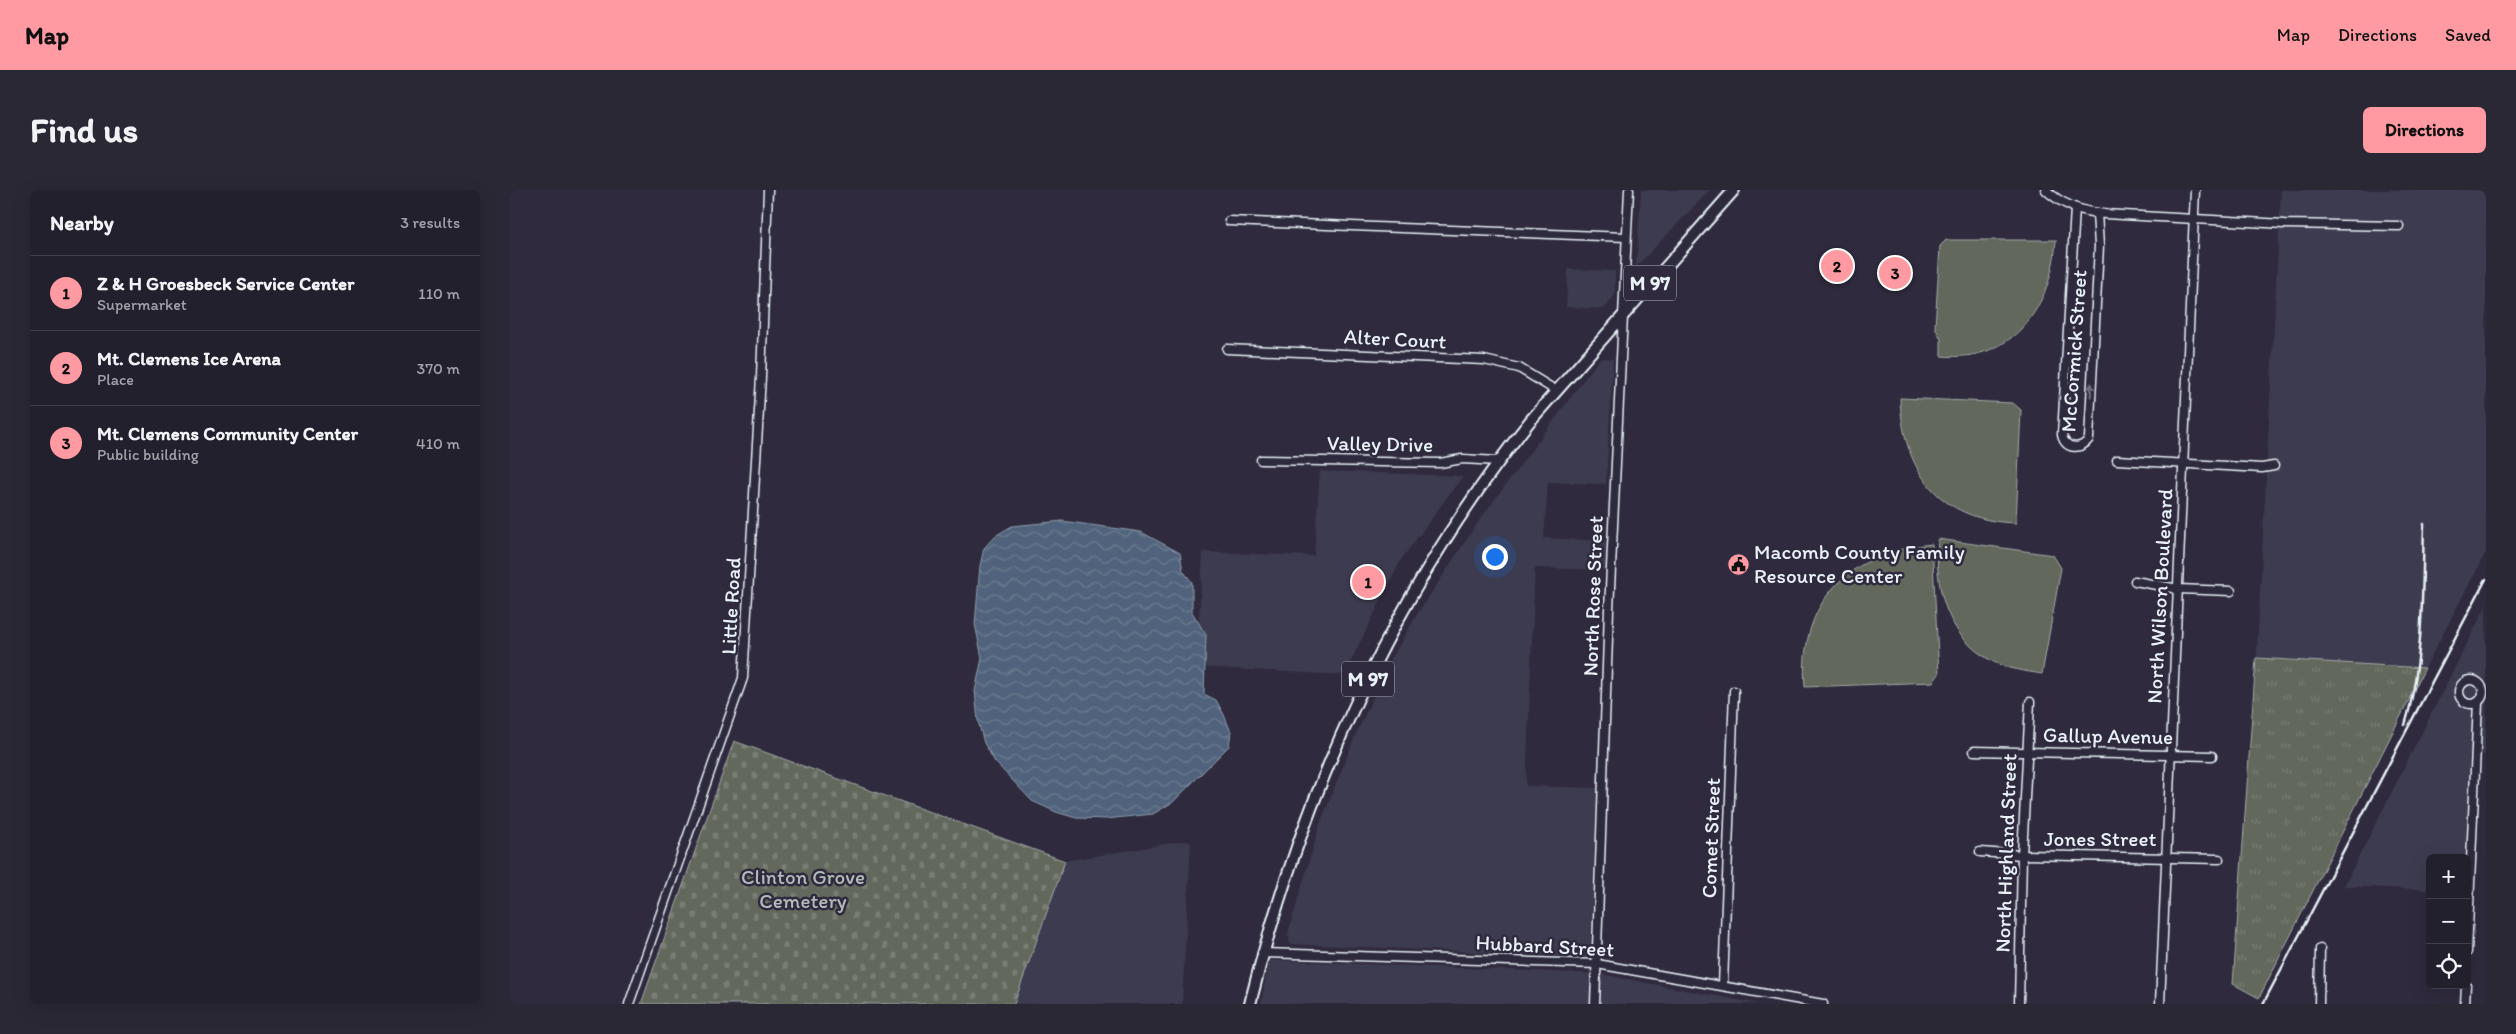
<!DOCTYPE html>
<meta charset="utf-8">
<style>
:root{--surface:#23202e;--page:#2b2836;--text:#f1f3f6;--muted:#a3a3aa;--line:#403e4a;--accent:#ff9aa2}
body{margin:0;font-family:Itim,sans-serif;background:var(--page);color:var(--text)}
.controls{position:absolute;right:15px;bottom:15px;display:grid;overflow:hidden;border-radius:8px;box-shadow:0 5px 20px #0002}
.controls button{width:45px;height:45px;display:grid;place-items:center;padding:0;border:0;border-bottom:1px solid var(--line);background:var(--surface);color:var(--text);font:25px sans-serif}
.you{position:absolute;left:984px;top:366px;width:18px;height:18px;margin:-12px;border:4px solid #fff;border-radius:50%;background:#1a73e8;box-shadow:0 0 0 8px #1a73e833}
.badge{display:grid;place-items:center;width:32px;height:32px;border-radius:50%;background:var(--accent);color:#111;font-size:16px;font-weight:700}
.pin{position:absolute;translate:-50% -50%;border:2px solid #fff;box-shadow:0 1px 5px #0006}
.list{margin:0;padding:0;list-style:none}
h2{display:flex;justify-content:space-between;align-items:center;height:65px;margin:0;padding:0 20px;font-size:21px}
h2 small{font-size:16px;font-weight:400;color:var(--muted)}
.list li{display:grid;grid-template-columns:32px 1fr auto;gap:15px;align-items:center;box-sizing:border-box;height:75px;padding:0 20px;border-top:1px solid var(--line)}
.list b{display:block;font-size:19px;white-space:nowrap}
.list p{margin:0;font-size:16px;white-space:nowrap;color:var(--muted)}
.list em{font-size:16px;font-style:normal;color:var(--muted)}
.icon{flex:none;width:28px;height:28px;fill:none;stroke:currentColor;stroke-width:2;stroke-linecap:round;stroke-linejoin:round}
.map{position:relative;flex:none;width:1976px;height:814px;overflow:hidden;border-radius:8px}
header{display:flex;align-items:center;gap:30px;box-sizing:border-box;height:70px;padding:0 25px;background:var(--accent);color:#111}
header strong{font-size:24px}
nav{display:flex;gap:28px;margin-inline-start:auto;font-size:18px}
.intro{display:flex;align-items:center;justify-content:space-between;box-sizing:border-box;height:120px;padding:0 30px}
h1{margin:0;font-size:35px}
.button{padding:12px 22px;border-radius:8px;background:var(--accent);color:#111;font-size:18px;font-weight:700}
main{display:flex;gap:30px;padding:0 30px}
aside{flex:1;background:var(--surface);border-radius:8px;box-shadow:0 5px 20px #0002}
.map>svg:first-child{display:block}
</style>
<header>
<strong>Map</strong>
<nav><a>Map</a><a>Directions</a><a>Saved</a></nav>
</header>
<div class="intro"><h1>Find us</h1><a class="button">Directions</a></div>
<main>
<aside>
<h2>Nearby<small>3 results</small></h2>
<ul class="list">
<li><span class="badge">1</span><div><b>Z &amp; H Groesbeck Service Center</b><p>Supermarket</p></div><em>110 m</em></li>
<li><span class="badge">2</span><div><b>Mt. Clemens Ice Arena</b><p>Place</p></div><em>370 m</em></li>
<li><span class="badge">3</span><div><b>Mt. Clemens Community Center</b><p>Public building</p></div><em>410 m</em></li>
</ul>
</aside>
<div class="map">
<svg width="1976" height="814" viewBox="0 0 1976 814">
<defs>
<pattern id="grass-tufts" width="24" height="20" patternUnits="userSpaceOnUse" patternTransform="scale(1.25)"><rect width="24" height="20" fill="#62685b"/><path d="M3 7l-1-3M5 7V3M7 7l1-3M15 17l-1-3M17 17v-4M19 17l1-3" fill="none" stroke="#787e73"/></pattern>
<pattern id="cemetery-stones" width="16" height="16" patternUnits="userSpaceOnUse" patternTransform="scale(1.25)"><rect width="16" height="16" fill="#62685b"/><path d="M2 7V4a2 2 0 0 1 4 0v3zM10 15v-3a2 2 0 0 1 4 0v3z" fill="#787e73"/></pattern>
<pattern id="water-waves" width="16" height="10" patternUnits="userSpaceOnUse" patternTransform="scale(1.25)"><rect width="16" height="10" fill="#51647c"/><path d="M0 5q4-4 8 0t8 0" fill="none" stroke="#6a7b8f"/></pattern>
</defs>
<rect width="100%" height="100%" fill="#2f2a3d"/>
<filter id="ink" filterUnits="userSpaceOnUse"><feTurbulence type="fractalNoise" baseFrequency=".02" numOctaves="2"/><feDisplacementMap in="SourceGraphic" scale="10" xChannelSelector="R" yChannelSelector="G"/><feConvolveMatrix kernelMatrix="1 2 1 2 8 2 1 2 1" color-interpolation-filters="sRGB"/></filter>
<g filter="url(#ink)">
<!-- built -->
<g fill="#3e3a50">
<path d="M 1131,0 L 1200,0 L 1126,77 Z"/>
<path d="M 1771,0 L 1976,0 L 1976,362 L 1882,541 L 1743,535 Z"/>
<path d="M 1058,79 L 1105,81 L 1105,105 L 1094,119 L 1056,117 Z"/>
<path d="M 1090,168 L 1103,169 L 1096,294 L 1038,292 L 1034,348 L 1097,351 L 1095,380 L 1025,378 L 1016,596 L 1087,598 L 1080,767 L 780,754 L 778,743 L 810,634 L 846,544 L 880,471 L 906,426 L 968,332 Z"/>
<path d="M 810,281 L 953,286 L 891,370 L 834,485 L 686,477 L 693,362 L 804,366 Z"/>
<path d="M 1976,416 L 1976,564 L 1960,564 L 1956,668 L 1920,668 L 1920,700 L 1834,696 Z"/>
<path d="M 674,651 L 681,652 L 672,814 L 504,814 L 555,671 Z"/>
<path d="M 759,770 L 1090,784 L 1249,814 L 751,814 Z"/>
</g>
<!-- grass -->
<path fill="url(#grass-tufts)" stroke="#a5acaa" d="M 1746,468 L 1915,478 L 1749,808 L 1723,794 Z"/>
<!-- cemetery -->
<path fill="url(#cemetery-stones)" stroke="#a5acaa" d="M 224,551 L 555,671 L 504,814 L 131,814 Z"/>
<!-- garden -->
<g fill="#62685b" stroke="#a5acaa">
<path d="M 1436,50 L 1546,50 C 1542,116 1504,173 1431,166 L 1431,149 L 1425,137 L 1430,56 Z"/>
<path d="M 1390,208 L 1503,213 L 1511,220 L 1506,333 C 1429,331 1393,281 1390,208 Z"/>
<path d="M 1428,349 L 1543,365 L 1551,378 L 1532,484 C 1515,481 1496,479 1480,470 C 1436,446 1424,396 1428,349 Z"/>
<path d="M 1422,354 L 1429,484 L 1423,492 L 1295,497 C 1288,411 1339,362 1422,354 Z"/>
</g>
<!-- water -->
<path fill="url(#water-waves)" stroke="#8d9cae" d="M 552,331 L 631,342 L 670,363 L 673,381 L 682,392 L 682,422 L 696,445 L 694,504 L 706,510 L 714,525 L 721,542 L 719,556 L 663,612 L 643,624 L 596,629 L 566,628 L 546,622 L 522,611 L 485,572 L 474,553 L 468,531 L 465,501 L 472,468 L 465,434 L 470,376 L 474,358 L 485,346 L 502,336 Z"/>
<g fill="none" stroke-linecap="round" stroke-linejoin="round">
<defs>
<g id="minor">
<path d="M 1536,0 C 1552,15 1573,22 1595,24 L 1774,34 L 1889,36"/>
<path d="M 1565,18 L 1552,245 C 1555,260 1571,260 1579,249 L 1589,56 L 1587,23"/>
<path d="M 719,31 L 1116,47"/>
<path d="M 717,159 L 974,170 L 1009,178 L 1045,200"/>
<path d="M 751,270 L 930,273 L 952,269 L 988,271"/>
<path d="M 1607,270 L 1752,278 L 1764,276"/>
<path d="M 1625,391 L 1668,399 L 1721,401"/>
<circle cx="1961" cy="502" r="12"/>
<path d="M 1464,561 L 1702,566"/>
<path d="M 1470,662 L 1512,665 L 1709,669"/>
<path d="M 1957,762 L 1968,512"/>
<path d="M 752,763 L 1087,774 L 1313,814"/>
<path d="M 1213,795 L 1224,501"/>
<path d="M 119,814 L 233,488 L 251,187 L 258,0"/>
<path d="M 1085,814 L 1099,420 L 1119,0"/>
<path d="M 1509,814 L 1512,665 L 1520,512"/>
<path d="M 1650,814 L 1685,0"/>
<path d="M 1809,814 L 1810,759"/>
<path d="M 1955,814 L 1956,795"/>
</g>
<path id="major" d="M 740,814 C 792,604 884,401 1020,231 L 1224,0"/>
</defs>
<!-- minor casing -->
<use href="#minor" stroke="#e8f1f8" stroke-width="11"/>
<!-- major casing -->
<use href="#major" stroke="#e8f1f8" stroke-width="14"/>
<!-- minor -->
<use href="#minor" stroke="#2f2a3d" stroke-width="8"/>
<!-- major -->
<use href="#major" stroke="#2f2a3d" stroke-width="10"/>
<!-- rail -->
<g stroke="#e8f1f8" stroke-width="2.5">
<path d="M 1895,535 C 1914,472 1912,400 1914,334"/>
<path d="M 1753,814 L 1976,389"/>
</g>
</g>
<!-- one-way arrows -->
<defs><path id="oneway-solid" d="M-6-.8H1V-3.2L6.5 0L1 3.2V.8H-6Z" transform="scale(1.25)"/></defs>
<use fill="#70707e" href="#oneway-solid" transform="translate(1581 200) rotate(-87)"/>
</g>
<!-- icons -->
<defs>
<symbol id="civic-disc" viewBox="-11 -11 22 22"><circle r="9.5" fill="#ff9aa2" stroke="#2f2a3d"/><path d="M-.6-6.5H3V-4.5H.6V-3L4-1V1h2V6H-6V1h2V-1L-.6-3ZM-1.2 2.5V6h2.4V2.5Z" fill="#111"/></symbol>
</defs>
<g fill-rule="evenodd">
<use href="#civic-disc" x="1216" y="362" width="25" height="25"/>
</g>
<g text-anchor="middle" stroke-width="5" stroke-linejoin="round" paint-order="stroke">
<!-- shield labels -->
<g fill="#2f2a3d" stroke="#b0b5c0" stroke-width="1">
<rect x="1114" y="75.5" width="52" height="35" rx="4"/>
<rect x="832" y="471.5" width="52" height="35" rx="4"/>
</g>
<g font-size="20" font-weight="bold" fill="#e8f1f8">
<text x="1140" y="100">M 97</text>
<text x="858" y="496">M 97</text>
</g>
<!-- street labels -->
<g font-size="21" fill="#e8f1f8" stroke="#2f2a3d">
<text transform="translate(885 149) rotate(3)" y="7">Alter Court</text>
<text transform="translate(1564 161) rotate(-86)" y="7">McCormick Street</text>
<text transform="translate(870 254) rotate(1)" y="7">Valley Drive</text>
<text transform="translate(1083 406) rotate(-88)" y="7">North Rose Street</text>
<text transform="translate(1650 406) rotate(-87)" y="7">North Wilson Boulevard</text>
<text transform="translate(221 416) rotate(-87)" y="7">Little Road</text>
<text transform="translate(1598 546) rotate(1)" y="7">Gallup Avenue</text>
<text transform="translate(1201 648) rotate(-88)" y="7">Comet Street</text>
<text x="1590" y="656">Jones Street</text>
<text transform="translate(1496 663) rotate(-88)" y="7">North Highland Street</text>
<text transform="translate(1035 756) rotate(3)" y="7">Hubbard Street</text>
</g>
<!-- poi labels -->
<g font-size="21" fill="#e8f1f8" stroke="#2f2a3d" text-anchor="start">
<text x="1244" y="369">Macomb County Family<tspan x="1244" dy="24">Resource Center</tspan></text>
</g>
<!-- park labels -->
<g font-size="21" fill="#b2bab9" stroke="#2f2a3d">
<text x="293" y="694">Clinton Grove<tspan x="293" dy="24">Cemetery</tspan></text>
</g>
</g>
</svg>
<div class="controls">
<button>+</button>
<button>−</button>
<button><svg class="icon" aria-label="locate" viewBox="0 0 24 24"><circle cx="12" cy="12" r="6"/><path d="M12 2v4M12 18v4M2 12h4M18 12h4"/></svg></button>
</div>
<div class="you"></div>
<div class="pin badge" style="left:858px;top:392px">1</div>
<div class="pin badge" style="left:1327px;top:76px">2</div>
<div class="pin badge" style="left:1385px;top:83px">3</div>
</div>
</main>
